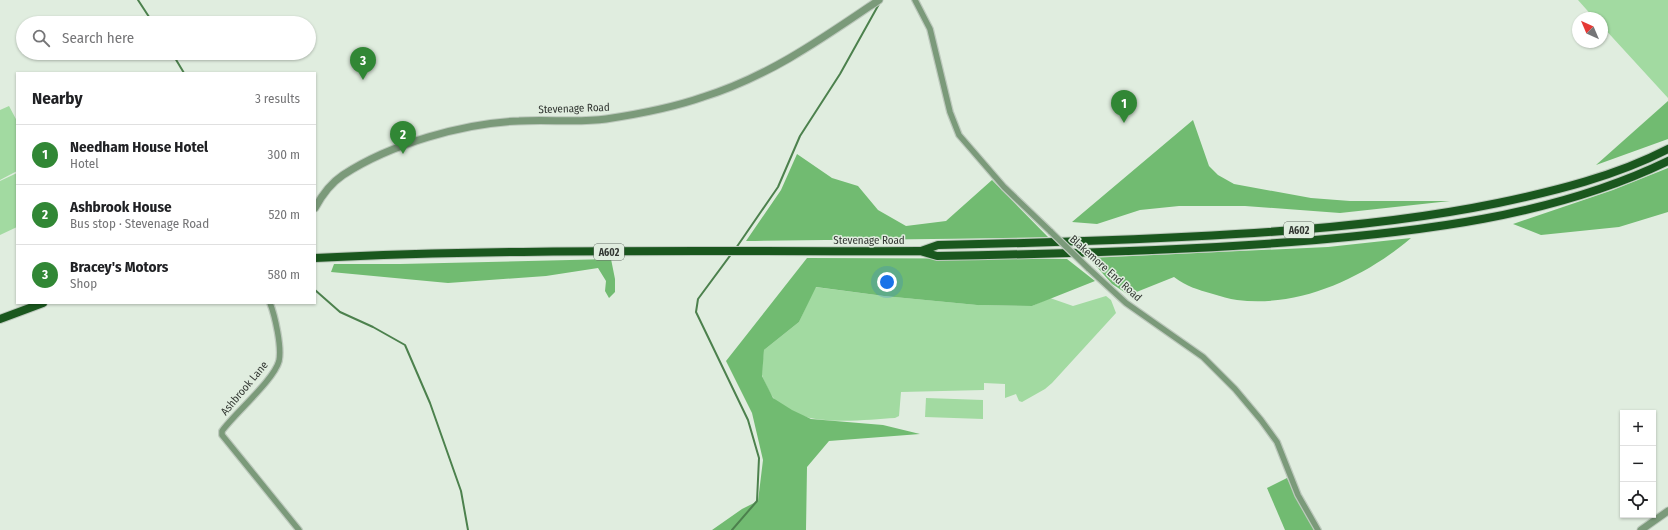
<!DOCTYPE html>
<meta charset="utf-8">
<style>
:root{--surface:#fff;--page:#f6f6f6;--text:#202124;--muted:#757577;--line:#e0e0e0;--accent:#318735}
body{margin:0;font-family:"Fira Sans Condensed",sans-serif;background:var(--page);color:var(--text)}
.controls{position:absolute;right:12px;bottom:12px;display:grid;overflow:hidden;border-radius:0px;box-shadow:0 1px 3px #0004}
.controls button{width:36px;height:36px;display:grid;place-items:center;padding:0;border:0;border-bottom:1px solid var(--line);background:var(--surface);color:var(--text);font:20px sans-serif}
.compass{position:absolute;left:1572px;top:12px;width:36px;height:36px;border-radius:50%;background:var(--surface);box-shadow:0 1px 3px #0004;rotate:316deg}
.you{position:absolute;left:887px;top:282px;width:14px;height:14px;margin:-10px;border:3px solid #fff;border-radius:50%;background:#1a73e8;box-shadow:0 0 0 6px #1a73e833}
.badge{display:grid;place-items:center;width:26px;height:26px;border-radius:50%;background:var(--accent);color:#fff;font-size:13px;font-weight:700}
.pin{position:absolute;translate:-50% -33px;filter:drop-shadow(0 1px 2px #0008)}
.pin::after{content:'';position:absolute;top:21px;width:14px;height:12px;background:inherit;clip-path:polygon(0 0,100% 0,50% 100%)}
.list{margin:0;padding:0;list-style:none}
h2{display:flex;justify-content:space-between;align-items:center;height:52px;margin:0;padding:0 16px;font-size:17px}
h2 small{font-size:13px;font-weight:400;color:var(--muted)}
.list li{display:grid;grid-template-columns:26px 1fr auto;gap:12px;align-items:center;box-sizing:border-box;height:60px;padding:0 16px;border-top:1px solid var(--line)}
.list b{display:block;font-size:15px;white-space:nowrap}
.list p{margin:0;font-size:13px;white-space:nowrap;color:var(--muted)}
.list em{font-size:13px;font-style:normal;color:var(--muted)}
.icon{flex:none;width:22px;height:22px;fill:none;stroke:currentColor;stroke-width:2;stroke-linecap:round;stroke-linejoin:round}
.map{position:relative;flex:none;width:1668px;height:530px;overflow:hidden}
.search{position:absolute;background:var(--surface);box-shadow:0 1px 3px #0004;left:16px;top:16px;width:300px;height:44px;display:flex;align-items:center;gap:10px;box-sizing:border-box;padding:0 14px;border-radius:22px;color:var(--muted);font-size:15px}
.panel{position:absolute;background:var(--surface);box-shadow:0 1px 3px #0004;left:16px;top:72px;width:300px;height:232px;border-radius:0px}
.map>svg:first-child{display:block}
</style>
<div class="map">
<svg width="1668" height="530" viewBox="0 0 1668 530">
<rect width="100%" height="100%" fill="#e0eddf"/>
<!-- green -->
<g fill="#a2daa1">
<path d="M 1578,0 L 1668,0 L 1668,98 L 1602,26 L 1602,18 L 1594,18 Z"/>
<path d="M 9,106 L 17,121 L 17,171 L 0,180 L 0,110 Z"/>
<path d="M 17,173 L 17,227 L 0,235 L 0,181 Z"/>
<path d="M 815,287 L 884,296 L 977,305 L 1032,306 L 1050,298 L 1073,306 L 1106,296 L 1111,300 L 1116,313 L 1052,383 L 1045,389 L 1022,402 L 1019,401 L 1016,394 L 1005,398 L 1005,384 L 984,383 L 984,390 L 901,392 L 899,416 L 895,418 C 857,420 788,431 768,389 C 766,384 763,379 762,375 C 762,367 763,358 764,350 L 799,322 Z"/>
<path d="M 926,398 L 983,400 L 983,419 L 925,417 Z"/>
</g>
<!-- forest -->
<g fill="#71bb71">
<path d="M 1668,101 L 1668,139 L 1596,165 Z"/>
<path d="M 1193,120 L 1209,166 L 1218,175 L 1234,184 L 1311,198 L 1350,201 L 1450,201 L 1340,213 L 1245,206 L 1179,206 L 1140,210 L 1097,224 L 1072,222 Z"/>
<path d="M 797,154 L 832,178 L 858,186 L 878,210 L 906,226 L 946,221 L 992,180 L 1048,237 C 947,240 846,239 746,241 L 781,190 Z"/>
<path d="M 1668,168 L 1668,212 L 1619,227 L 1541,235 L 1513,224 L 1613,190 Z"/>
<path d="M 1411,238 C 1364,278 1299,308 1237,300 C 1229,299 1221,296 1213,294 C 1196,289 1188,287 1174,277 L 1129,295 L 1112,284 L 1089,258 L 1328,247 Z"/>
<path d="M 807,258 L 1067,259 L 1095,281 L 1032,306 L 977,305 L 884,296 L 816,287 L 799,322 L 764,350 L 762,376 L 773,398 L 792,410 L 811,419 L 883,425 L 920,434 L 829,441 L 807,467 L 806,530 L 712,530 L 742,509 L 758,501 L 763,460 L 752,413 L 726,361 Z"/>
<path d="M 611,259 L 615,279 L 615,292 L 609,298 L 605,291 L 606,281 L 598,268 L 546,276 L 448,283 L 331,272 L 334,264 L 400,264 Z"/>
<path d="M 1287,478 L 1314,530 L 1285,530 L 1267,488 Z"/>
</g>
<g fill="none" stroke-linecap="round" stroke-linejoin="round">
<!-- stream -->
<g stroke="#4c814d" stroke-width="2">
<path d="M 138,0 L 153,23"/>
<path d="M 172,53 L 184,73"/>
<path d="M 736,248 L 778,187 L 800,136 L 840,74 L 879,4"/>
<path d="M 315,290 L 340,312 L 373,327 L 405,345 L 430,403 L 461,491 L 468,530"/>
<path d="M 732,530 L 757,501 L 759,458 L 748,420 L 696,312 L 698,299 L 732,253"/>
</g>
<defs>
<g id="minor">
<path d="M 915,0 L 930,29 L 950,112 L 959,135 L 1004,187 L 1051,232"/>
<path d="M 1088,268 L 1126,303 L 1203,357 L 1235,389 L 1261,420 L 1277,442 L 1298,495 L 1318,530"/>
<path d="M 270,303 C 275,316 282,347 279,361 C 274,380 235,413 222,431 L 222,435 L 299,530"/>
</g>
<g id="tertiary">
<path d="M 315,208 C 322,195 331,183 343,175 C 390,144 464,123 519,121 C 548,119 578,123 606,119 C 639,114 672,108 703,97 C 768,77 823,38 879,0"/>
<path d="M 1641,530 L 1668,511"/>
</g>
<g id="primary">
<path d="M 921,251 L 938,245 C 1037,243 1137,240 1236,234 C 1324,229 1411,221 1498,203 C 1555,191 1616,176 1668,149"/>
<path d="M 315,258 C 516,248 719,252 920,251 L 937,256 C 1056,254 1173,251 1291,242 C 1418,232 1552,217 1668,161"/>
<path d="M 0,319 L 43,303"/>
</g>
</defs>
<!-- minor casing -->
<use href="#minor" stroke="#bdc9bd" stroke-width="8"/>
<!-- tertiary casing -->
<use href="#tertiary" stroke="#bdc9bd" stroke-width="9"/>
<!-- primary casing -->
<use href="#primary" stroke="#bdc9bd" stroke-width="10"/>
<!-- minor -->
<use href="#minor" stroke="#7b9a7a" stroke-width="5.5"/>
<!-- tertiary -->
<use href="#tertiary" stroke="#7b9a7a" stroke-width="7"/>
<!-- primary -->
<use href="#primary" stroke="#1a571e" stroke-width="8"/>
<defs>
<path id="minor-bridge" d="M 1051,232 L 1088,268"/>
</defs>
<!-- minor-bridge casing -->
<use href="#minor-bridge" stroke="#bdc9bd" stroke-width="8" stroke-linecap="butt"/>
<!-- minor-bridge -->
<use href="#minor-bridge" stroke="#7b9a7a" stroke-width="5.5"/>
</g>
<g text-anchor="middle" stroke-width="3" stroke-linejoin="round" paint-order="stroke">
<!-- shield labels -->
<g fill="#e0eddf" stroke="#676e67" stroke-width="1">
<rect x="1284" y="222" width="30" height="16" rx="3"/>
<rect x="594" y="244" width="30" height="16" rx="3"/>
</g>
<g font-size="10" font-weight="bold" fill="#333833">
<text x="1299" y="234">A602</text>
<text x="609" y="256">A602</text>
</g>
<!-- street labels -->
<g font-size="11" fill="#333833" stroke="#e0eddf">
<text transform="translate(574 108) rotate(-2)" y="4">Stevenage Road</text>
<text x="869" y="244">Stevenage Road</text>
<text transform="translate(1106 268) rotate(42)" y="4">Blakemore End Road</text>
<text transform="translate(244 388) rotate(-50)" y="4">Ashbrook Lane</text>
</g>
</g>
</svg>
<div class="controls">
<button>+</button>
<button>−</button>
<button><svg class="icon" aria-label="locate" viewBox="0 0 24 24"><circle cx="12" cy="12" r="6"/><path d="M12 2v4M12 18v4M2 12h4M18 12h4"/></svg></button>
</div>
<svg class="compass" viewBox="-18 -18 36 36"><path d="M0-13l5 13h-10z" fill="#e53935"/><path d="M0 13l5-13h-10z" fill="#757577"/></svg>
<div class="you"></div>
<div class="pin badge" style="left:1124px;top:123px">1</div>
<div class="pin badge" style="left:403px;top:154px">2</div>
<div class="pin badge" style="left:363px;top:80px">3</div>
<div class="search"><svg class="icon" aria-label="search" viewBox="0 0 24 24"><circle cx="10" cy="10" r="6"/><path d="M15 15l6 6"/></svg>Search here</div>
<section class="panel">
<h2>Nearby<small>3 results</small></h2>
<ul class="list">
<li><span class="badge">1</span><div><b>Needham House Hotel</b><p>Hotel</p></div><em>300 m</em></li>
<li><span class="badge">2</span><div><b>Ashbrook House</b><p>Bus stop · Stevenage Road</p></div><em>520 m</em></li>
<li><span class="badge">3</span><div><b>Bracey's Motors</b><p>Shop</p></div><em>580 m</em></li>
</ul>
</section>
</div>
